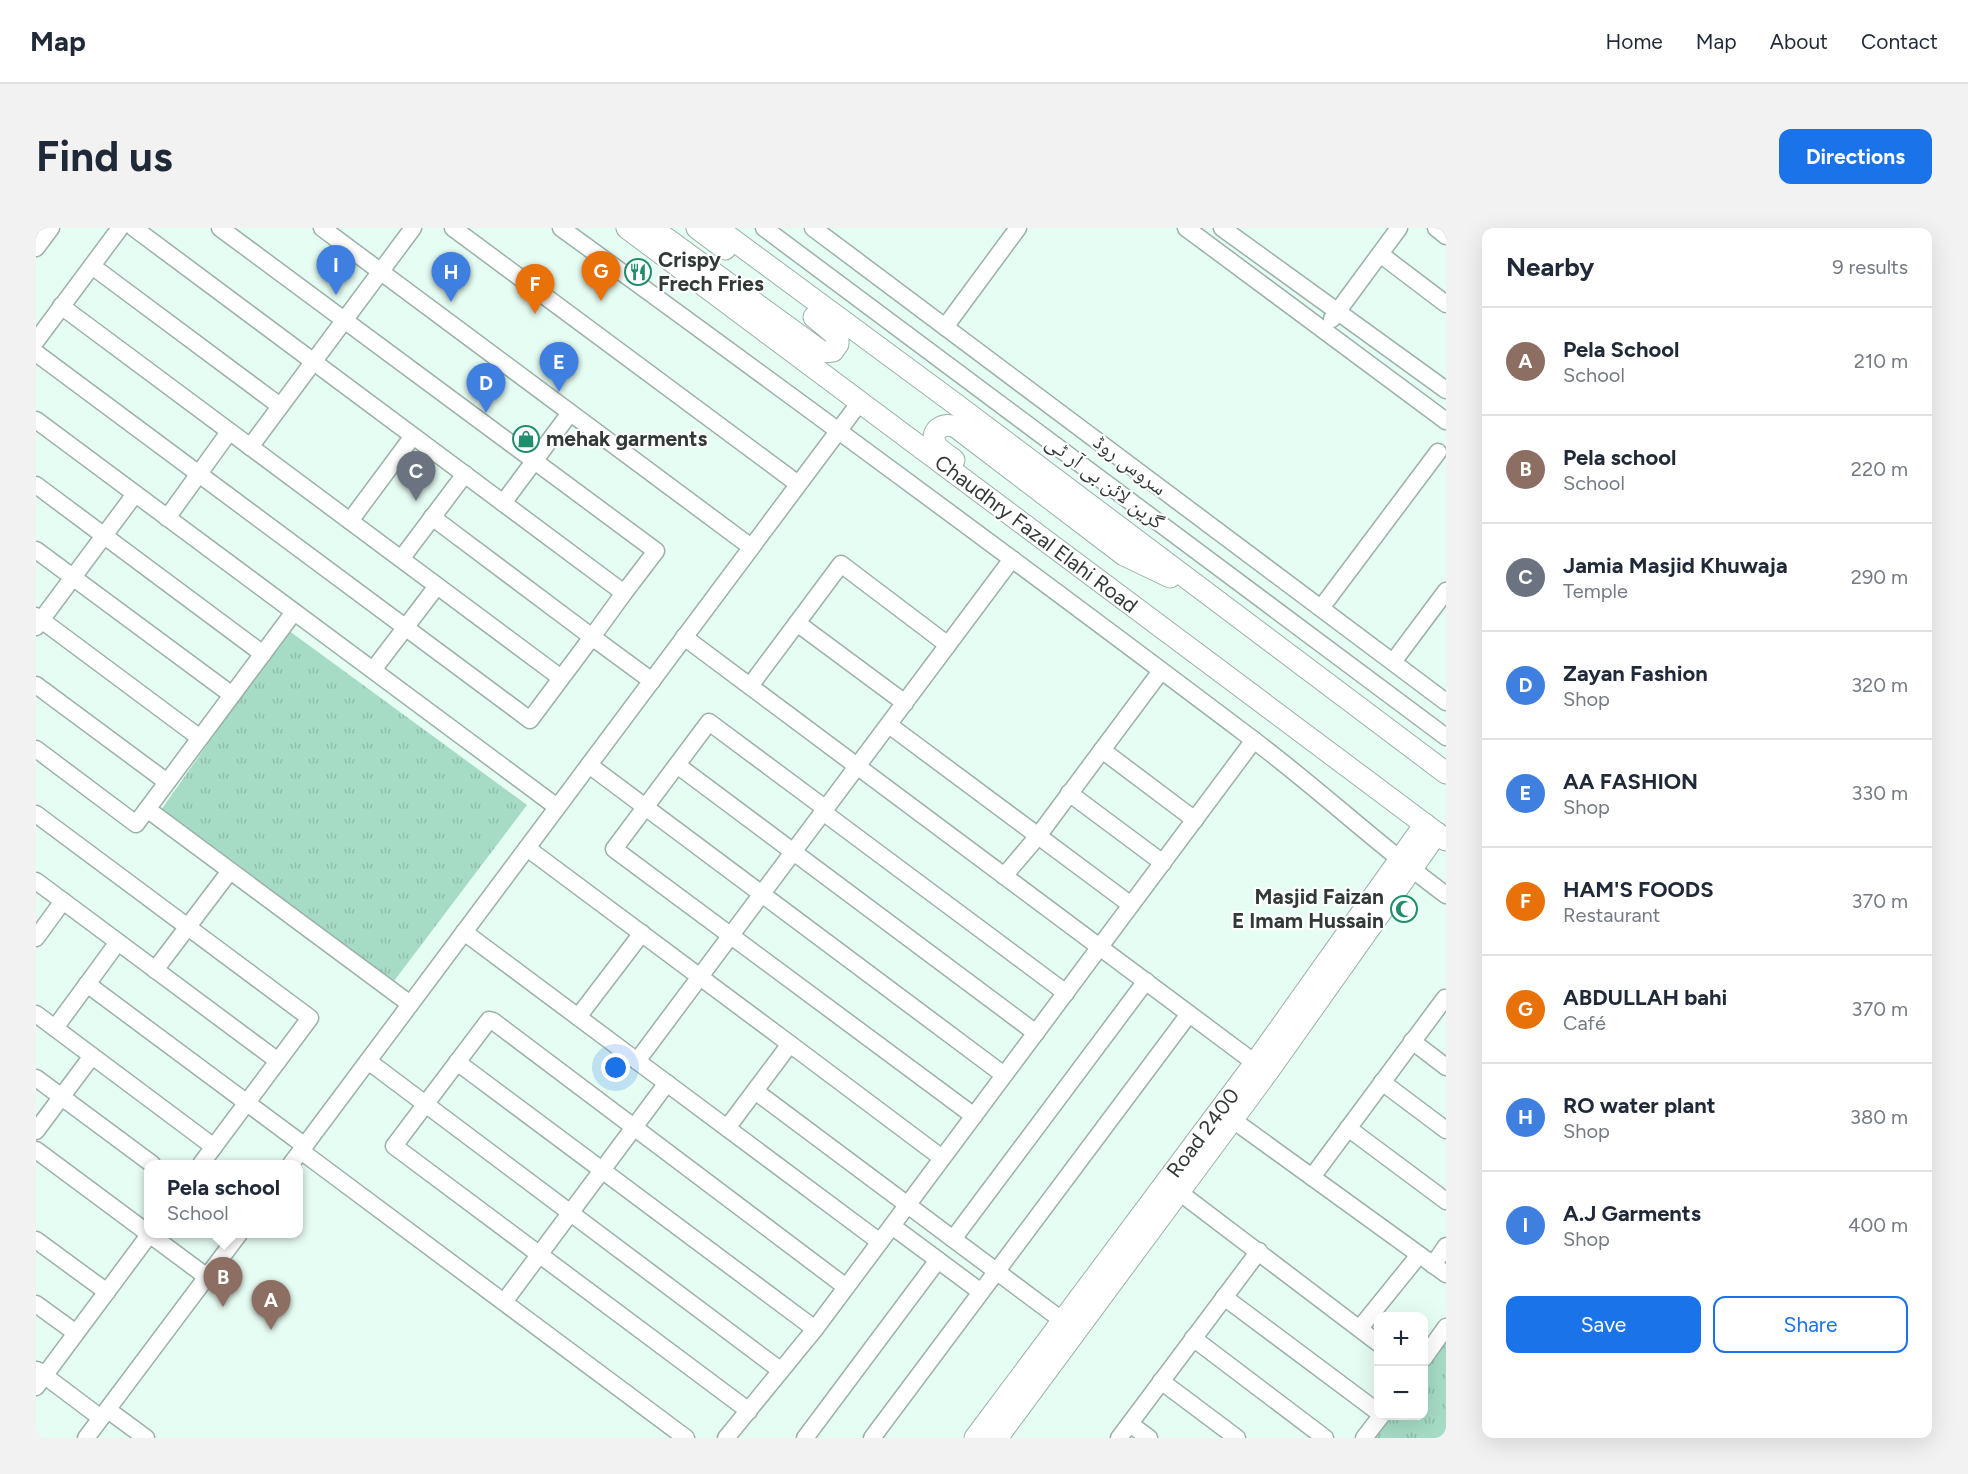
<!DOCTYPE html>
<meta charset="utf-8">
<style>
:root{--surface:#fff;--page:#f2f2f3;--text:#1f2937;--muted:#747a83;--line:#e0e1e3;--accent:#1a73e8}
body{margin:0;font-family:Figtree,"Noto Naskh Arabic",sans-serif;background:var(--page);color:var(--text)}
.controls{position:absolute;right:18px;bottom:18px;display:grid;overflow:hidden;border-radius:12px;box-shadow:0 6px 24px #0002}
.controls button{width:54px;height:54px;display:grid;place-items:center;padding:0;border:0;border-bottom:2px solid var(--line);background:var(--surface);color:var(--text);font:30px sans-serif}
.you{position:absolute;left:580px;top:840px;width:21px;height:21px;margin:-15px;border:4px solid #fff;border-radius:50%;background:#1a73e8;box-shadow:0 0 0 9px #1a73e833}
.badge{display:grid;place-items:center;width:39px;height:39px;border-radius:50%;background:var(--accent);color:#fff;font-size:20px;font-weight:700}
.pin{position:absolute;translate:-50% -50px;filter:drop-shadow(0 2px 3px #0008)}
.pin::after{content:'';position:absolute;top:32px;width:21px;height:18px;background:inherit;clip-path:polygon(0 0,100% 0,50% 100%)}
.popup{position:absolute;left:108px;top:932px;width:159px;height:78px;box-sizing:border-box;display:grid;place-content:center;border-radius:12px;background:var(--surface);filter:drop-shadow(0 2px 4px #0005);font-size:20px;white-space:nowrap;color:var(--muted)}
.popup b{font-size:22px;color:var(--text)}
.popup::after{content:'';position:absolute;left:50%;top:100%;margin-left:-12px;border:12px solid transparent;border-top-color:var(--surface)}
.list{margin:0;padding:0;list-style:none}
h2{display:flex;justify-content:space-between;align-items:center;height:78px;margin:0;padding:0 24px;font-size:26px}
h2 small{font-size:20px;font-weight:400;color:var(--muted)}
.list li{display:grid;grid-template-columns:39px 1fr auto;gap:18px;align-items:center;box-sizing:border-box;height:108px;padding:0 24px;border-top:2px solid var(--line)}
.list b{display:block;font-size:22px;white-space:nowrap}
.list p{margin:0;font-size:20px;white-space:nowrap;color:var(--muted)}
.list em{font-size:20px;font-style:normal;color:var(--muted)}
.actions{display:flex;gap:12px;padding:18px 24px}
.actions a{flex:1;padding:14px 0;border:2px solid var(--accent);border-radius:12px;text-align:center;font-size:21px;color:var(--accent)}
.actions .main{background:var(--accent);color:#fff}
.map{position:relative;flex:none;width:1410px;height:1210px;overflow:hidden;border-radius:12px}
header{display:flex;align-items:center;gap:36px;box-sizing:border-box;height:84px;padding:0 30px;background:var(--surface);border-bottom:2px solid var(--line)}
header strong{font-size:28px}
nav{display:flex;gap:33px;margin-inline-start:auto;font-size:21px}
.intro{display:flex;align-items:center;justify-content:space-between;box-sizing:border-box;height:144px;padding:0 36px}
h1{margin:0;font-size:42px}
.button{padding:15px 27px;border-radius:12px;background:var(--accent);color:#fff;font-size:21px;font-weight:700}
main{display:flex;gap:36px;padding:0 36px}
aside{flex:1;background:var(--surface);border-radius:12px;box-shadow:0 6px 24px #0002}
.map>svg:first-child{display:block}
</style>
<header>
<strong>Map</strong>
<nav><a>Home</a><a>Map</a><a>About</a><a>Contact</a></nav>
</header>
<div class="intro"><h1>Find us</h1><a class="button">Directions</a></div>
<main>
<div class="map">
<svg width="1410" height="1210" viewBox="0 0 1410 1210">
<defs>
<pattern id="park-tufts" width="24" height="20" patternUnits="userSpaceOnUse" patternTransform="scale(1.5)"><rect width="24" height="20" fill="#a6dcc6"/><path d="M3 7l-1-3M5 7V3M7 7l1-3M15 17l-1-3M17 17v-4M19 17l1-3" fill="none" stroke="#8fbeab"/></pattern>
</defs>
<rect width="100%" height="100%" fill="#e6fdf3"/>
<!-- park -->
<g fill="url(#park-tufts)">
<path d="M 252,402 L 491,577 L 358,753 L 125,582 Z"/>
<path d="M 1410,1100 L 1410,1210 L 1328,1210 L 1345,1188 L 1388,1188 L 1388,1130 Z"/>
</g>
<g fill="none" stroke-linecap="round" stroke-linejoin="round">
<defs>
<g id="minor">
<path d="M 98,0 L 588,365 L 556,409 L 396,289"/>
<path d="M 184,0 L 620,323 L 588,365"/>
<path d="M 286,0 L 715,319"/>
<path d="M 417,0 L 762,256"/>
<path d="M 525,0 C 756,168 986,337 1215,510 C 1282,560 1343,618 1410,667"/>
<path d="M 728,0 L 1410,509"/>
<path d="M 777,0 L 1410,474"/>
<path d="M 1150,0 L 1410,193"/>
<path d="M 1186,0 L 1410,162"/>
<path d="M 1400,0 L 1410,8"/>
<path d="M 0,20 L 15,0"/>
<path d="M 1344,26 L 1410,76"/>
<path d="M 56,38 L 244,178"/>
<path d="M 25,78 L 525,450"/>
<path d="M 1296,91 L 1363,0"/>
<path d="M 909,99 L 982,0"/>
<path d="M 0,113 L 84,0"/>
<path d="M 0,125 L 494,492 L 556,409 L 616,453"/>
<path d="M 0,192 L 521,579"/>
<path d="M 214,219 L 377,0"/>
<path d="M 0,257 L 227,426"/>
<path d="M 467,275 L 534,185"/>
<path d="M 131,290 L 193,204"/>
<path d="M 314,293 L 377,208"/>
<path d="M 0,322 L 196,467"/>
<path d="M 365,331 L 429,246"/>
<path d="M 1285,380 L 1402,224"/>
<path d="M 0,388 L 164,510"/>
<path d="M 761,395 L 869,475"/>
<path d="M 0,399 L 99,266"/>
<path d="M 648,409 L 1219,835"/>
<path d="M 1357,434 L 1410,363"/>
<path d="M 337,442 L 401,358"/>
<path d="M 0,457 L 131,554"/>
<path d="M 714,458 L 805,336 L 912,417"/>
<path d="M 853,497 L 1095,677"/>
<path d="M 0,521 L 100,596 L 258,384"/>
<path d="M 1066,522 L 1159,592"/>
<path d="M 553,537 L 968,847"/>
<path d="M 641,537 L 1000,805"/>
<path d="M 1033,565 L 1127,635"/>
<path d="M 111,581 L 374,776"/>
<path d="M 790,581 L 673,494 L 578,621 L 938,888"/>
<path d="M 787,584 L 1030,765"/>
<path d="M 0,586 L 274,790 L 165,936"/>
<path d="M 491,620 L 754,816"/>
<path d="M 968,648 L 1002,608 L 1125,443"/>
<path d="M 0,653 L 242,833"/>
<path d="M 428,704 L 601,833"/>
<path d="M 0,710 L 27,673"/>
<path d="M 119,742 L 194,643"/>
<path d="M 51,756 L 269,918"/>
<path d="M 0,786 L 178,919"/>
<path d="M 542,789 L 606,705"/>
<path d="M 19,800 L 82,714"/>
<path d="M 1376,813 L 1410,839"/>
<path d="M 332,833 L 744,1142"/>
<path d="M 421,834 L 779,1101"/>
<path d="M 0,850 L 116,936"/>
<path d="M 1346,854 L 1410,902"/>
<path d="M 719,863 L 1027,1093"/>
<path d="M 1197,892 L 1410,1046"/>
<path d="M 691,900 L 754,816 L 906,930"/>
<path d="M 1312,900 L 1410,973"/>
<path d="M 0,903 L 56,828"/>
<path d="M 0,922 L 171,1049"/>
<path d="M 265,923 L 650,1210"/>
<path d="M 255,936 L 824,174"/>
<path d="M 1276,949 L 1409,770 L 1410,771"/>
<path d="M 1143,964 L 1342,1115"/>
<path d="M 856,998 L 945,1064"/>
<path d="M 917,1011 L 1110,753"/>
<path d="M 0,1012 L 71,1064"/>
<path d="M 844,1014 L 601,833 L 976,331"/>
<path d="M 1397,1037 L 1410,1018"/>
<path d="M 1188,1069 L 1342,1184"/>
<path d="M 468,1074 L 631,855"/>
<path d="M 0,1076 L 40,1105"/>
<path d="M 1324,1100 L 1383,1027"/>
<path d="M 1157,1110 L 1289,1210"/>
<path d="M 1388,1130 L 1410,1099"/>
<path d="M 1,1142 L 65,1190"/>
<path d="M 1125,1153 L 1201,1210"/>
<path d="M 0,1159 L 113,1007"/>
<path d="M 72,1182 L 110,1210"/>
<path d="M 713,1183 L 358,918 L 453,792 L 457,793 L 810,1059"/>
<path d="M 1094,1196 L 1113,1210"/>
<path d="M 50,1210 L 203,1006"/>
<path d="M 690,1210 L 779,1101 L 1218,512"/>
<path d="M 769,1210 L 902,1032"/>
<path d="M 836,1210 L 1153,786"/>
<path d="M 1083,1210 L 1223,1023"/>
<path d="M 1328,1210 L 1345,1188"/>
</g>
<g id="major">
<path d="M 591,0 L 1410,612"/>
<path d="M 616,0 L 786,124 L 797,123 L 802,116 L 802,109 L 778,89"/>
<path d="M 661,0 L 689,21"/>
<path d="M 681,0 L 918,175 L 1410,545"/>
<path d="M 918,232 C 912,227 902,222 899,215 C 894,201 909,194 920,199 L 1088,327 L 1134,349"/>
<path d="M 939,1210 L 1219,835 L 1389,596"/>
<path d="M 961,1210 L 1231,845 L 1401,605"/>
</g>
</defs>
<!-- minor casing -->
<use href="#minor" stroke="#9bb1a7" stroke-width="19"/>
<!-- major casing -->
<use href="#major" stroke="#9bb1a7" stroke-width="23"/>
<!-- minor -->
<use href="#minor" stroke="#fff" stroke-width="16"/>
<!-- major -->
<use href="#major" stroke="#fff" stroke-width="21"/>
</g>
<!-- icons -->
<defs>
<symbol id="restaurant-ring" viewBox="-11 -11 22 22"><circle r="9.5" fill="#fff" stroke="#208d6c" stroke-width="1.5"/><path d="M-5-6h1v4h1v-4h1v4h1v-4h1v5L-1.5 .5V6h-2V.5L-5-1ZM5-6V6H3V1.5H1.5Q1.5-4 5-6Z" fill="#208d6c"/></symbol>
<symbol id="shop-ring" viewBox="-11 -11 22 22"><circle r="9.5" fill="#fff" stroke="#208d6c" stroke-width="1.5"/><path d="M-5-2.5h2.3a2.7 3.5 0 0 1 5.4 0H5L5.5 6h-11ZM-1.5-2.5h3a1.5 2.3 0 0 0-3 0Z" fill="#208d6c"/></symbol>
<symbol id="mosque-ring" viewBox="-11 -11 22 22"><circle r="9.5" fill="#fff" stroke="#208d6c" stroke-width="1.5"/><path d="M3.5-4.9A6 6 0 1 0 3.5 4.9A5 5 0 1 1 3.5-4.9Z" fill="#208d6c"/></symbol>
</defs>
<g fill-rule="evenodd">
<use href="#restaurant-ring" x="587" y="29" width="30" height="30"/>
<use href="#shop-ring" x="475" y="196" width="30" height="30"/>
<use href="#mosque-ring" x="1353" y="666" width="30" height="30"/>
</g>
<g text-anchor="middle" stroke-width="4.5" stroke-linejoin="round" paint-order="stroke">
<!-- poi labels -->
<g font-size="21" font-weight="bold" fill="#313a36" stroke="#fff" text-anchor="start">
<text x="622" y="39">Crispy<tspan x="622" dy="24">Frech Fries</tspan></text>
<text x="510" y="218">mehak garments</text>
<text x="1348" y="676" text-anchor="end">Masjid Faizan<tspan x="1348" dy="24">E Imam Hussain</tspan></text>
</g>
<!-- street labels -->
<g font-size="21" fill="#313a36" stroke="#fff">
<text transform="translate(1094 237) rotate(37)" y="7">سروس روڈ</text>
<text transform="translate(1069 254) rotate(37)" y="7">گرین لائن بی آر ٹی</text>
<text transform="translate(1000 306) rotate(37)" y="7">Chaudhry Fazal Elahi Road</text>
<text transform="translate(1167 905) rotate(-53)" y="7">Road 2400</text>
</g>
</g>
</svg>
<div class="controls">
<button>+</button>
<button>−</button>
</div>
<div class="you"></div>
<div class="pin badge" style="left:235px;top:1102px;background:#8d6e63">A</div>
<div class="pin badge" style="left:187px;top:1079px;background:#8d6e63">B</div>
<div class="popup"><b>Pela school</b>School</div>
<div class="pin badge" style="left:380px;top:273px;background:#6b7280">C</div>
<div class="pin badge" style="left:450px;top:185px;background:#3f7fe0">D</div>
<div class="pin badge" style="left:523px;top:164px;background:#3f7fe0">E</div>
<div class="pin badge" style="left:499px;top:86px;background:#e8710a">F</div>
<div class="pin badge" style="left:565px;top:73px;background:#e8710a">G</div>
<div class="pin badge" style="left:415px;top:74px;background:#3f7fe0">H</div>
<div class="pin badge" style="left:300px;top:67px;background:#3f7fe0">I</div>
</div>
<aside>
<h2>Nearby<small>9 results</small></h2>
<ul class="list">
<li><span class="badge" style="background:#8d6e63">A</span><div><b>Pela School</b><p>School</p></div><em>210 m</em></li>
<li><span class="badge" style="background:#8d6e63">B</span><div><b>Pela school</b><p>School</p></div><em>220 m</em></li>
<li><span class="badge" style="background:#6b7280">C</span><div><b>Jamia Masjid Khuwaja</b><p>Temple</p></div><em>290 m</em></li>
<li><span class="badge" style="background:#3f7fe0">D</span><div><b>Zayan Fashion</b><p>Shop</p></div><em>320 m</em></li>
<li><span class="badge" style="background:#3f7fe0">E</span><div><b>AA FASHION</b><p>Shop</p></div><em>330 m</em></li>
<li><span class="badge" style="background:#e8710a">F</span><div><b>HAM'S FOODS</b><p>Restaurant</p></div><em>370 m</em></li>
<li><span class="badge" style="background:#e8710a">G</span><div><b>ABDULLAH bahi</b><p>Café</p></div><em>370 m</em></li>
<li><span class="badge" style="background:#3f7fe0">H</span><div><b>RO water plant</b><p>Shop</p></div><em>380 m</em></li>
<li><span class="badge" style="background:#3f7fe0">I</span><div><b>A.J Garments</b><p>Shop</p></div><em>400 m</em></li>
</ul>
<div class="actions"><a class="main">Save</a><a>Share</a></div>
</aside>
</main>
